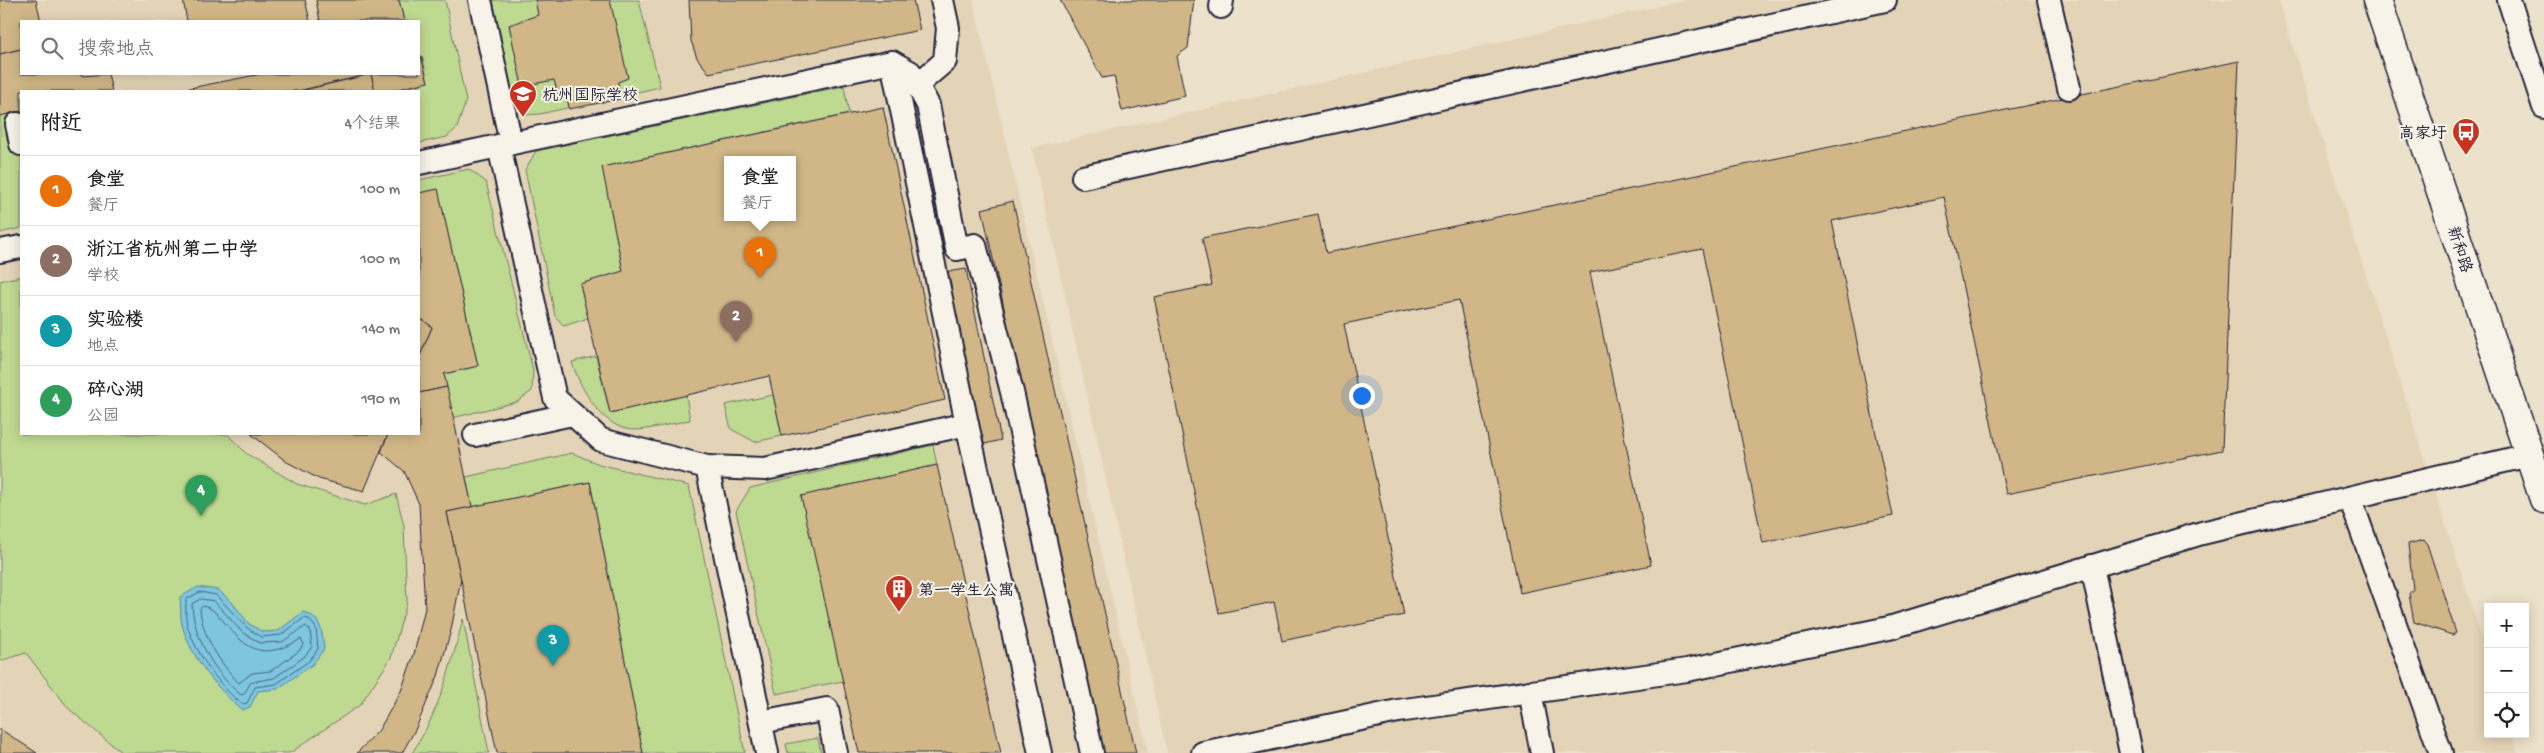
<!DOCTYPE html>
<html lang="zh">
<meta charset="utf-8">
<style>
:root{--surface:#fff;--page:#f2f2f2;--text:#222;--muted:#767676;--line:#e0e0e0;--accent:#c8321e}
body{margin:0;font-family:"Gochi Hand","LXGW WenKai TC",sans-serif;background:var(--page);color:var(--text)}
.controls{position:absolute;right:15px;bottom:15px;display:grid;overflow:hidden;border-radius:0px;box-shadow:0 2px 12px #0003}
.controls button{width:45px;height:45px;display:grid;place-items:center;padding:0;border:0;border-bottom:1px solid var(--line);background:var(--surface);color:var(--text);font:25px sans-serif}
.you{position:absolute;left:1361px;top:395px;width:18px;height:18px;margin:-12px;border:4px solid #fff;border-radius:50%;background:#1a73e8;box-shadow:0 0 0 8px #1a73e833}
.badge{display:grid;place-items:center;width:32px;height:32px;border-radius:50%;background:var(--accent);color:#fff;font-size:16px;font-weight:700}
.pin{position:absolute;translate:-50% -41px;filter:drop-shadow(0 1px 2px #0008)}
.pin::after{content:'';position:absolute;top:26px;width:18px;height:15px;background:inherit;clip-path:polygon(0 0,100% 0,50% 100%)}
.popup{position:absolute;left:724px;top:156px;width:72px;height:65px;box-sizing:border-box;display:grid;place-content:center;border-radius:0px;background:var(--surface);filter:drop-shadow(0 1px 4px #0005);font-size:16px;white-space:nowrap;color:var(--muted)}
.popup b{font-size:19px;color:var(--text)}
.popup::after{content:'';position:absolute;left:50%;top:100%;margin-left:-10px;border:10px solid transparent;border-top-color:var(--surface)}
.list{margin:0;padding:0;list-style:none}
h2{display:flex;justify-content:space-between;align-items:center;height:65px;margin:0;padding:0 20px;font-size:21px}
h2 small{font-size:16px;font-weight:400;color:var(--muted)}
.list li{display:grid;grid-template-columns:32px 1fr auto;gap:15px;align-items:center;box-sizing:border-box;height:70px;padding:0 20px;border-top:1px solid var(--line)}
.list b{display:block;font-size:19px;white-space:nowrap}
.list p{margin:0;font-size:16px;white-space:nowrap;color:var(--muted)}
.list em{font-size:16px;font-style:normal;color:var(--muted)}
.icon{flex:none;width:28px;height:28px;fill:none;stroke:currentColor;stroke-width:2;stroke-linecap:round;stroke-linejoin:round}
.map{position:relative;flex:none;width:2544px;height:753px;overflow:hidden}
.search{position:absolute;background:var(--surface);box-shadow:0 2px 12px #0003;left:20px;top:20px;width:400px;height:55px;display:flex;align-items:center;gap:12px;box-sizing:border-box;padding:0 18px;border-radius:0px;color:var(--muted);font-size:19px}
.panel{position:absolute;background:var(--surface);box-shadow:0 2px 12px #0003;left:20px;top:90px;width:400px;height:345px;border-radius:0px}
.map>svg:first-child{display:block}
</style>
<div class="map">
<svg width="2544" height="753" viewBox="0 0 2544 753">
<rect width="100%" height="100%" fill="#ece1cb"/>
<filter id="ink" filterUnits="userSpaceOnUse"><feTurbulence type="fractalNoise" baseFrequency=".02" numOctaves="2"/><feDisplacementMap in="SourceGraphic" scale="10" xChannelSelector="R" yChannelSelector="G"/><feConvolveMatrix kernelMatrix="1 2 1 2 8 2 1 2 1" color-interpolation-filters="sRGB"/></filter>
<g filter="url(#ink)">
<!-- built -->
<g fill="#e4d4b7" fill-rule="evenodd">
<path d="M 0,0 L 973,0 L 1148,753 L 0,753 ZM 21,21 L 419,21 L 419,74 L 21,74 ZM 21,91 L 419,91 L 419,434 L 21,434 ZM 728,159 L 792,159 L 792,217 L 728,217 Z"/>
<path d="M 1686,0 L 2278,0 L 2488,657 L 2488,734 L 2512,734 L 2518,753 L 1167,753 L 1032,148 Z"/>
</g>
<!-- green -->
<g fill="#bed990" stroke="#707e66">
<path d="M 399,0 L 445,0 L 466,101 L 457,128 L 447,137 L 419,143 L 419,91 L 390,91 L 428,82 L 422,56 L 419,56 L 419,21 L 404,21 Z"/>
<path d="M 493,0 L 639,0 L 660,87 L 540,114 L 524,115 L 511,90 Z"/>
<path d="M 844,86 L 849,114 L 603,167 L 623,271 L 588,318 L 564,326 L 555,316 L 525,170 L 536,151 Z"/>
<path d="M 21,111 L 21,228 L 0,233 L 0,115 Z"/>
<path d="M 469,169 L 486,182 L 533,370 L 532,391 L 517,402 L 452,418 L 444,374 L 478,366 L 438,190 L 419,193 L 419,180 Z"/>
<path d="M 21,276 L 21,434 L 227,434 L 247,454 L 297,484 L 365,505 L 396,494 L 404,526 L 407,602 L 391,658 L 360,705 L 290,753 L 122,753 L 69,709 L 26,653 L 0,661 L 0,281 Z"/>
<path d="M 596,356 L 610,413 L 686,395 L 690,420 C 673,423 654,429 637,430 C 604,432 580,389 572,362 Z"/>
<path d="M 773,395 L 782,436 L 755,442 L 731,429 L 725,405 Z"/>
<path d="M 933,445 L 937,465 L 802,496 L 843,681 L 776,694 L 736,511 L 750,488 Z"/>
<path d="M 572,453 L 599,464 L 689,486 L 745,753 L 643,753 L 590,482 L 472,507 L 466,477 Z"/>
<path d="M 463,619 L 489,753 L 412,753 C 439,712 451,666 463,619 Z"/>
<path d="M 818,738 L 821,753 L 788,753 L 786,744 Z"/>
</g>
<!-- water -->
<path fill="#7ec5df" stroke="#59849d" d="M 198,587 L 218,590 L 232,602 L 249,624 L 263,632 L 278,631 L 303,612 C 322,617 322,632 324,649 L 312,665 L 277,689 L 258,691 L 250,707 L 242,710 C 219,691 191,657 183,628 C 180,619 181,607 180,597 Z"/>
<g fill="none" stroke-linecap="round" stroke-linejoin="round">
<!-- shore -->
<g stroke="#47637d" stroke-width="1">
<path d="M 200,592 L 216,595 L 246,627 L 261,637 L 281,635 L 304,618 L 309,619 L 316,628 L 318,649 L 309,661 L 276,684 L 255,687 L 247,703 L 242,704 C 219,686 198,656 188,628 C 185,620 186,609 186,600 Z"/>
<path d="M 201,599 L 214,601 L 242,632 L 260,643 L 282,642 L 306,626 L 310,630 L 312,647 L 304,657 L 274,678 L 251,682 L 244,694 L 241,695 C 215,674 193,637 192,604 Z"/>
<path d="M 203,606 C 213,608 218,615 224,622 C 250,654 265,659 301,639 L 304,644 L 299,651 L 271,671 L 252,673 L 239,683 C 220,663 202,636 200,609 Z"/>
</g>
</g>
<!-- building -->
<g fill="#d1b787" stroke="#22223b" fill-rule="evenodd">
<path d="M 0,0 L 36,0 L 41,21 L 21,21 L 21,49 L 0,54 Z"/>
<path d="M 183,0 L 305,0 L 310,21 L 187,21 Z"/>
<path d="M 316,0 L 399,0 L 404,21 L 320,21 Z"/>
<path d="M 535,0 L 610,0 L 628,78 L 618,82 L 620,99 L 569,109 L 567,95 L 559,99 L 554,80 L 522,86 L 509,25 L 538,15 Z"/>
<path d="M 913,0 L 920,30 L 709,73 L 697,58 L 691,41 L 689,0 Z"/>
<path d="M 1060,0 L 1194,0 L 1188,48 L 1177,56 L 1185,96 L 1122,111 L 1114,76 L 1102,78 Z"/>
<path d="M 21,49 L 21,74 L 82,74 L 82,76 L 108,74 L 112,91 L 21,91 L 21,111 L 0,116 L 0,54 Z"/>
<path d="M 419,56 L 421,56 L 428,82 L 390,91 L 374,91 L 371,74 L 419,74 Z"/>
<path d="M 2239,61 L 2222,450 L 2006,494 L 1944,197 L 1832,221 L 1893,516 L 1763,543 L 1702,249 L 1590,272 L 1651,565 L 1520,593 L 1459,300 L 1344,324 L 1404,615 L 1282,641 L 1274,602 L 1219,613 L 1154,297 L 1212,285 L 1202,238 L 1318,214 L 1326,253 Z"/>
<path d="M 261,74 L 371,74 L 298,91 L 175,91 Z"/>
<path d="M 371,74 L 375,91 L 305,91 L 304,90 Z"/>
<path d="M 883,107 L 945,400 L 782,436 L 769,376 L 610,413 L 580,284 L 623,271 L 602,167 ZM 728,159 L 792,159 L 792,217 L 728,217 Z"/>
<path d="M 438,189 L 478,366 L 444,374 L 447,387 L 419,393 L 419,358 L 432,327 L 419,317 L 419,193 Z"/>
<path d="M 1013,201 L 1136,753 L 1103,753 L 982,209 Z"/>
<path d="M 966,269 L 1001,440 L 981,445 L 947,272 Z"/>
<path d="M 419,317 L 432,327 L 419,358 Z"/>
<path d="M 447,387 L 472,507 L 447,512 L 461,579 L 451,630 L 438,676 L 415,730 L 402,753 L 357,753 L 379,730 L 401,691 L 414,654 L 425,608 L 419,504 L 404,471 L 381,452 L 388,434 L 419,434 L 419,393 Z"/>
<path d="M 251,434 L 388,434 L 364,491 L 319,479 L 287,462 Z"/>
<path d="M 937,465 L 1001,753 L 859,753 L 801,496 Z"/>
<path d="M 590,482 L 643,753 L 497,753 L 447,512 Z"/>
<path d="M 2424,540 L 2427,544 L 2456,633 L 2452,635 L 2414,622 L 2409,594 L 2413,589 L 2408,544 Z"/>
<path d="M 0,729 L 37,753 L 0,753 Z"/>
</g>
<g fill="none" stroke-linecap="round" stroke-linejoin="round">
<defs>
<g id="lane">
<path d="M 480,0 L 511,143"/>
<path d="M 2049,0 L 2069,88"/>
<path d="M 2509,0 L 2544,107"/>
<path d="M 1221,7 L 1222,0"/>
<path d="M 892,62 L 967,424 L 1040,753"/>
<path d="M 917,85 L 945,61 L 948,28 L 942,0"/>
<path d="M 17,124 L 21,144"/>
<path d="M 499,146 L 555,398 L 601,440 L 707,467 L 765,469 L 967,424"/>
<path d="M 419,163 L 892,62 L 910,72 L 928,105 L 957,249 L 975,245 L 1012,392 L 1092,753"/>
<path d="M 1083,177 L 1885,0"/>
<path d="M 0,251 L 21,247"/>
<path d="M 475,435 L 572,414"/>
<path d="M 707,467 L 767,753"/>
<path d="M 2350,498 L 2441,753"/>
<path d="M 2092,566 L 2131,753"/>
<path d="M 1530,692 L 1542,753"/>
<path d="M 761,722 L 827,709 L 836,753"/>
<path d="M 1203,753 L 1398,711 L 1687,670 L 1889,628 L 2202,533 L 2529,455"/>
</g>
<path id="secondary" d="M 2377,0 L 2544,499"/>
</defs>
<!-- lane casing -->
<use href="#lane" stroke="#22223b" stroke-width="26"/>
<!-- secondary casing -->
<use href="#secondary" stroke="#22223b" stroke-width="31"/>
<!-- lane -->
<use href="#lane" stroke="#f7f3e8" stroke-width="22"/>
<!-- secondary -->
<use href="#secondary" stroke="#f7f3e8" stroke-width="28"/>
</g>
</g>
<!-- icons -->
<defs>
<symbol id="school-pin" viewBox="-11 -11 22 30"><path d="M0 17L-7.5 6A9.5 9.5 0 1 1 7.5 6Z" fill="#c8321e" stroke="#f7f3e8"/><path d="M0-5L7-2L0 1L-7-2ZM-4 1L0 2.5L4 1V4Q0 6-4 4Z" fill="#fff"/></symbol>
<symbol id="bus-pin" viewBox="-11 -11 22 30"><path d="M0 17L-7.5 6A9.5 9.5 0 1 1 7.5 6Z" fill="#c8321e" stroke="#f7f3e8"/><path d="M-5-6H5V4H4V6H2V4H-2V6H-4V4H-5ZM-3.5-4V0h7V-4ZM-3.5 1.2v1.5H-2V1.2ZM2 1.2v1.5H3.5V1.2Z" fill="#fff"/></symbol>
<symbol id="building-pin" viewBox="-11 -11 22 30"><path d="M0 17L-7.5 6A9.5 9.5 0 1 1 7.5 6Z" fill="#c8321e" stroke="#f7f3e8"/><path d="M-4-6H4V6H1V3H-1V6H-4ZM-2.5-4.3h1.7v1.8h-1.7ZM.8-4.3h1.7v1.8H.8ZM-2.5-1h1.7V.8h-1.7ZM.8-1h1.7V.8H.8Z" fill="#fff"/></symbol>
</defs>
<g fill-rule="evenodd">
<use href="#school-pin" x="507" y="78" width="32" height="43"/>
<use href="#bus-pin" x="2450" y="116" width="32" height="43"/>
<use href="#building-pin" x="883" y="573" width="32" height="43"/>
</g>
<g text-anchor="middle" stroke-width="4" stroke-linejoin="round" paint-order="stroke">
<!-- poi labels -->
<g font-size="16" fill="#22223b" stroke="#f7f3e8" text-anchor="start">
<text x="542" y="100">杭州国际学校</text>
<text x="2447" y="138" text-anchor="end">高家圩</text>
<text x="918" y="595">第一学生公寓</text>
</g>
<!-- street labels -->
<g font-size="16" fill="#22223b" stroke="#f7f3e8">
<text transform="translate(2461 249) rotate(72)" y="6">新和路</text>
</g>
</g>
</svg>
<div class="controls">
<button>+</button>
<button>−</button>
<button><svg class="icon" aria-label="locate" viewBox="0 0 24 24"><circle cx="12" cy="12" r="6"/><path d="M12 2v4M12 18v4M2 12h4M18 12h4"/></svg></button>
</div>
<div class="you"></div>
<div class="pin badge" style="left:760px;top:278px;background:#e8710a">1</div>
<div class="popup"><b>食堂</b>餐厅</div>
<div class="pin badge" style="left:736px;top:342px;background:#8d6e63">2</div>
<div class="pin badge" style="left:553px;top:666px;background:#0f9aa8">3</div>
<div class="pin badge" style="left:201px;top:516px;background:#2e9e5b">4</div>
<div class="search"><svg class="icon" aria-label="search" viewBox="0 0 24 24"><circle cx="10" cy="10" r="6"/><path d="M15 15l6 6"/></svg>搜索地点</div>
<section class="panel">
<h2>附近<small>4个结果</small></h2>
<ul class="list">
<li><span class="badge" style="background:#e8710a">1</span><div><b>食堂</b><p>餐厅</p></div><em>100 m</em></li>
<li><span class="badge" style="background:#8d6e63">2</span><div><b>浙江省杭州第二中学</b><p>学校</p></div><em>100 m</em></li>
<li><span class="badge" style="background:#0f9aa8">3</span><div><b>实验楼</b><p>地点</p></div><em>140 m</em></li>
<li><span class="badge" style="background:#2e9e5b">4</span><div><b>碎心湖</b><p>公园</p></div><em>190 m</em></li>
</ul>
</section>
</div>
